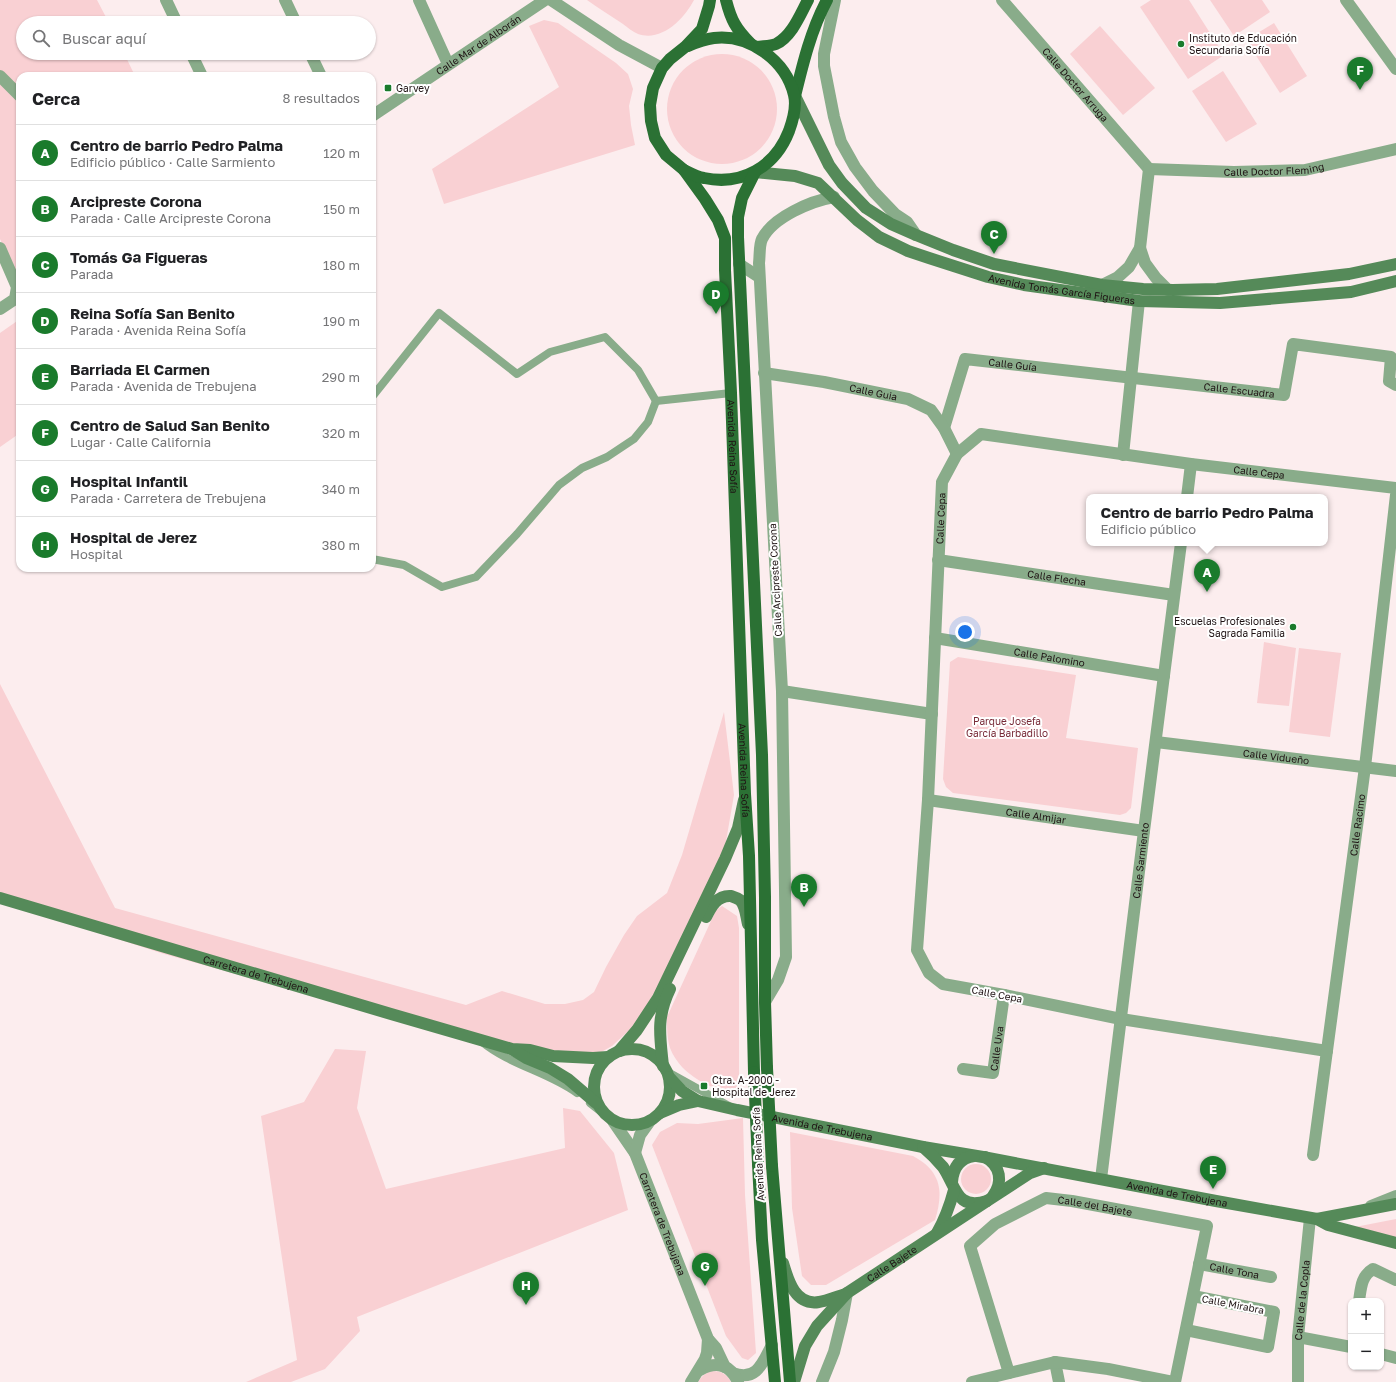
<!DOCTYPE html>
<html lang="es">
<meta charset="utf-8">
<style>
:root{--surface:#fff;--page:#f2f2f2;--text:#202124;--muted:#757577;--line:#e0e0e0;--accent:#1a7b2c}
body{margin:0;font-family:"Golos Text",sans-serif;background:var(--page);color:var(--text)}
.controls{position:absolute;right:12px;bottom:12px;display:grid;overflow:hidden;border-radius:8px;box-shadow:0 1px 3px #0004}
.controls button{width:36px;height:36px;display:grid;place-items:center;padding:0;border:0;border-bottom:1px solid var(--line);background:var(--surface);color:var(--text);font:20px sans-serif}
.you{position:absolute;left:965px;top:632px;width:14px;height:14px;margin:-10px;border:3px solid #fff;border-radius:50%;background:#1a73e8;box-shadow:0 0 0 6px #1a73e833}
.badge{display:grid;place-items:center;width:26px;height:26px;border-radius:50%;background:var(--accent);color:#fff;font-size:13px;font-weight:700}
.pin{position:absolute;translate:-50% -33px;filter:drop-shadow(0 1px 2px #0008)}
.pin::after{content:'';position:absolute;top:21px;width:14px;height:12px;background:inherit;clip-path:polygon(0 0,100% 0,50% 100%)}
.popup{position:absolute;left:1086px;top:494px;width:242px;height:52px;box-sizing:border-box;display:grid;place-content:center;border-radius:8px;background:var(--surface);filter:drop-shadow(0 1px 3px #0005);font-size:13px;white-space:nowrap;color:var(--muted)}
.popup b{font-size:15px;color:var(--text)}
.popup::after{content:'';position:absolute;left:50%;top:100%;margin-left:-8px;border:8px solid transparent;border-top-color:var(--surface)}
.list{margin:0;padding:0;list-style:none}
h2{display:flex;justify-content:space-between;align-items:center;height:52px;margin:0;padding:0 16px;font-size:17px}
h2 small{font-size:13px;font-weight:400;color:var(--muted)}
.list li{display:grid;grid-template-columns:26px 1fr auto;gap:12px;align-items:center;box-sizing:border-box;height:56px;padding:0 16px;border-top:1px solid var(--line)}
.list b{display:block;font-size:15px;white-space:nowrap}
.list p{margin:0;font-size:13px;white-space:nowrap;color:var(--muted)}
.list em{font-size:13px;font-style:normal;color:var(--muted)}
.icon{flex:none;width:22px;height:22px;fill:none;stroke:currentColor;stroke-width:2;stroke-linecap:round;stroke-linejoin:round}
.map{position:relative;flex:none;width:1396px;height:1382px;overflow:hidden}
.search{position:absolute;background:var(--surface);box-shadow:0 1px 3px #0004;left:16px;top:16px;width:360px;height:44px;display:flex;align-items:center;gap:10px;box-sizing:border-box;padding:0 14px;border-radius:22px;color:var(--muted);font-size:15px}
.panel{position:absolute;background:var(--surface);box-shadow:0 1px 3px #0004;left:16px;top:72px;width:360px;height:500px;border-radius:12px}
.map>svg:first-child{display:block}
</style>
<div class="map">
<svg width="1396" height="1382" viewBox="0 0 1396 1382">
<rect width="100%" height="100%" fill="#fcedee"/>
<!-- green -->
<g fill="#f9d0d3">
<path d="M 0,0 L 97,0 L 109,23 L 23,23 L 23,53 L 124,53 L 135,76 L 20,76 L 20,283 L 0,239 Z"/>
<path d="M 587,0 L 694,0 C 684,19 662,42 638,34 C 633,32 627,27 623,24 C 611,16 598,8 587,0 Z"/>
<path d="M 1151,0 L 1189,0 L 1224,55 L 1188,79 L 1140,7 Z"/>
<path d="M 1210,0 L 1262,0 L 1270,12 L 1234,36 Z"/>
<path d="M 544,20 L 558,23 L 616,63 L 628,74 L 633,89 L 629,106 L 631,125 L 635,145 L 444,204 L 432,169 L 559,87 L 529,26 Z"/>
<path d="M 1274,23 L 1307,76 L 1280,93 L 1246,40 Z"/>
<path d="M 1100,26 L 1155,88 L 1123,115 L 1070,54 Z"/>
<circle cx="722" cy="109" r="55"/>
<path d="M 1223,71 L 1257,124 L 1226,142 L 1192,91 Z"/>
<path d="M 20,319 L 20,433 L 0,447 L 0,333 Z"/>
<path d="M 1264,642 L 1296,648 L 1289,706 L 1257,703 Z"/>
<path d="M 1299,648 L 1341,653 L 1330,737 L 1289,732 Z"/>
<path d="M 958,657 L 1076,675 L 1066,738 L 1138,748 L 1131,808 L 1126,813 L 1120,815 L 953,793 L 946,787 L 943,779 L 950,662 Z"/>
<path d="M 0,684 L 115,908 L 466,1005 L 502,991 L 545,1004 L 565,1004 L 583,1000 L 594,992 L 606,967 L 624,935 L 637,916 L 667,893 L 682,855 L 724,712 L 734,795 L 724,853 L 674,959 L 636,1024 L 612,1046 L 587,1060 L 511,1050 L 164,954 L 0,901 Z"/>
<path d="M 722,906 L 737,916 L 739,928 L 739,1098 C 712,1087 682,1078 670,1048 C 667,1038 667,1027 667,1017 L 716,910 Z"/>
<path d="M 335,1049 L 366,1051 L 357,1108 L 386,1189 L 565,1148 L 563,1108 L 580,1111 L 614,1153 L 628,1210 L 357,1317 L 360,1331 L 325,1369 L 291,1382 L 246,1382 L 297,1360 L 261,1116 L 304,1102 Z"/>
<path d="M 743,1118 L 745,1195 L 756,1353 L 748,1360 L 742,1358 L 726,1336 L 652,1145 L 660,1132 L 677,1123 L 698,1124 Z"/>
<path d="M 790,1132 L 913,1156 C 941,1171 944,1191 935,1220 L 826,1285 L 811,1285 L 802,1276 L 792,1208 Z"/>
<circle cx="976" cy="1179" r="15"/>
<path d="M 1396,1219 L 1396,1239 L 1355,1227 Z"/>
<path d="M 712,1371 C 721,1371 727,1374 731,1382 L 698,1382 C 702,1376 705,1373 712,1371 Z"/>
</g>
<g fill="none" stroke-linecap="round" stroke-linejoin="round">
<!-- service -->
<g stroke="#89ac8a" stroke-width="8">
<path d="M 372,397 L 439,313 L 517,374 L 550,352 L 605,337 L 638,370 L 656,401"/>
<path d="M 656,401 L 731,393"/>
<path d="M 372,559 L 404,565 L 442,587 L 476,577 L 517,534 L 559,485 L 582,468 L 607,457 L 634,439 L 648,422 L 656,401"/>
<path d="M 482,1042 C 510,1065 548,1072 577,1093"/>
<path d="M 666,1071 L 729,1106"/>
<path d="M 590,1103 L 604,1114"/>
</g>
<!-- pedestrian -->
<g stroke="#89ac8a" stroke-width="12">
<path id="s1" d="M 944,428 L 965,359 L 1284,395 L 1293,344 L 1391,357 L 1389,381 L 1396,385"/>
<path id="s2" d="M 938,560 L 1174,595"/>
</g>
<!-- minor -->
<g stroke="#89ac8a" stroke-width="12">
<path d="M 166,0 L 177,23"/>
<path d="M 285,0 L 296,23"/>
<path d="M 419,0 L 448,64"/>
<path d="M 551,0 L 619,45 L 662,68"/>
<path d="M 835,0 L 824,54 L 824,66 L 834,117 L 841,142 L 855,167 L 873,191 L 895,214 L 907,222 L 916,235"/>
<path id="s3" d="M 1002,0 L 1149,169"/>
<path d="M 1346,0 L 1396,69"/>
<path d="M 191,53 L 202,76"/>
<path d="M 310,53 L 321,76"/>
<path d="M 0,76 L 20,96"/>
<path id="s4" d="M 372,116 L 545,0"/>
<path id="s5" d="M 1149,169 L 1234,172 L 1305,170 L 1396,149"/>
<path d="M 0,248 L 17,287 L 15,299 L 0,309"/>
<path d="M 1140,248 L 1145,263 L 1156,278 L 1168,290"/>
<path d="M 739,264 L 759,277"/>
<path d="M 1102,285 L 1118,277 L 1129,267 L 1140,248 L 1149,169"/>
<path id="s6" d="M 764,373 L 824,382 L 908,399 L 931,410 L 944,428 L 957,454"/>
<path d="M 1123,455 L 1139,301"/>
<path d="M 1187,497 L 1191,464"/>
<path id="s7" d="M 935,638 L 1164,676"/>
<path d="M 782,691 L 932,714"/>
<path id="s8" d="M 1156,742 L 1396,771"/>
<path id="s9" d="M 928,800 L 1144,831"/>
<path d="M 765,1002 L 778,980 L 786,957 L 782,691 L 759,263 C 760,256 759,245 762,239 C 773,217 811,201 834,197"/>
<path id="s10" d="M 1327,1051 L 1121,1019 L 1004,995 L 943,984 L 929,973 L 917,950 L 928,800 L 942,482 L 957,454 L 981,434 L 1191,464 L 1396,488"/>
<path id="s11" d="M 963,1069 L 993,1073 L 1004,995"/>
<path id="s12" d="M 1313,1155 L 1365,767 L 1396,495"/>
<path id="s13" d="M 1101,1179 L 1144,831 L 1181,543"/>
<path d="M 1371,1206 L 1396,1196"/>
<path id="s14" d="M 1199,1264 L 1271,1277"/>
<path d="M 1359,1301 C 1361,1288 1361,1276 1373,1269 L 1396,1280"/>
<path d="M 1186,1330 L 1268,1347 L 1274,1312 L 1193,1296"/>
<path d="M 1298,1337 L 1351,1347"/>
<path d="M 1381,1354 L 1396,1358"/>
<path d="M 1055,1362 L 1059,1382"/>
<path d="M 733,1373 C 757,1382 763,1362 772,1345"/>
<path id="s15" d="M 1009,1373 L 970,1246 L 995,1224 L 1046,1198 L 1072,1201 L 1207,1226 L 1175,1382"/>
<path d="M 822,1382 L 834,1352 L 842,1320 L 847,1293"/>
<path d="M 972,1382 L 1055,1362 L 1108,1369 L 1173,1382"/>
<path id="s16" d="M 1298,1382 L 1298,1337 L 1310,1218"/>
</g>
<!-- tertiary -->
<g stroke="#89ac8a" stroke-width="12">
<path id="s17" d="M 613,1121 L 635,1153 L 708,1339 L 716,1348 L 725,1367"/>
<path d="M 635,1153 L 640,1135 L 650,1121"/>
<path d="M 700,1370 C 716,1361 730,1364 738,1382"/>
<path d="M 691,1382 L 705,1359 L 707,1353 L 708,1339"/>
</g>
<!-- secondary -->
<g stroke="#558a59" stroke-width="12">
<path d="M 795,96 L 829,165 L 842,183 L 866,208 L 891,224 L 916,235 L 953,250 L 994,264 L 1102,285 L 1143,289 L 1173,290 L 1217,289 L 1349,274 L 1396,264"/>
<path id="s18" d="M 755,172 L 795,176 L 818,183 L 857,220 L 879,237 L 908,251 L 929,258 L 988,277 L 1024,285 L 1139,301 L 1220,303 L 1351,292 L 1396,281"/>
<path id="s19" d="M 0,898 L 391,1014 L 512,1049 L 530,1050 L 553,1056 L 593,1058 L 608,1057"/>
<path d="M 706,917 C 711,907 717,895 731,896 C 734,897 737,898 740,900 C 746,906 746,917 748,924"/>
<circle cx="632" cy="1087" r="38"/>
<path d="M 513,1050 L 526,1058 L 550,1068 L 568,1079 L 596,1103"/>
<path d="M 619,1051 L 637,1030 L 658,998 L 725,859 L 738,828 L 744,800"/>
<path d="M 663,1066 C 660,1036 656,1018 670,989"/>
<path id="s20" d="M 669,1077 L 682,1091 L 698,1101 L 737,1110 L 923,1147 L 983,1157 L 1216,1201 L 1317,1219 L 1328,1225 L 1396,1243"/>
<path d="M 660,1113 L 679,1105 L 698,1101"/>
<path d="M 923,1147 C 930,1153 937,1160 943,1167 C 956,1186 956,1211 987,1201 L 1030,1173 L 1044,1168"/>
<path d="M 985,1157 C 1001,1166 1003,1182 993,1196"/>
<path d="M 952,1182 C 953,1167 960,1158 974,1156"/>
<path d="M 1317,1219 L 1396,1204"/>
<path d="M 937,1233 C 945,1219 950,1205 954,1190"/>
<path d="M 783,1263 C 788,1280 795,1306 819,1302 C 828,1301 837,1296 846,1294"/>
<path id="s21" d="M 794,1382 L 805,1346 L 817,1326 L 847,1293 L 987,1201"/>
</g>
<!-- primary -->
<g stroke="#2b7134" stroke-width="12">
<path id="s22" d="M 710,0 L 709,6 L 702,29 L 685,47 L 670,59 L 662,68 L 653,88 L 650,105 L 651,121 L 655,138 L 666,155 L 684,170 L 705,199 L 718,220 L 725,238 L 725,270 L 731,393 L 745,794 L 749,856 L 754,1072"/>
<path d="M 726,0 C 731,20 736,29 750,43"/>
<path d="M 757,47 C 763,46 771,46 776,44 C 792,36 800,15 808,0"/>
<path d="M 795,96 C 803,63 811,30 827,0"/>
<path d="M 684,170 C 690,173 697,177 704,178 C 742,186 775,167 789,131 C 793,120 797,107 794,95 C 786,61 750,34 714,38 C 705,39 697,42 688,46"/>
<path d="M 755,172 L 742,198 L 738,217 L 738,237 L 762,755 L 765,897 L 765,1002 L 767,1068"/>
<path d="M 758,1164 L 762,1240 L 775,1382"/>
<path d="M 772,1166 L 790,1382"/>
</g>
<!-- primary-bridge -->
<g stroke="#2b7134" stroke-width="12">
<path d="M 767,1068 L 772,1166"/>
<path d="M 754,1072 L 758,1164"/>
</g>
</g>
<!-- markers -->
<g fill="#1a7b2c" stroke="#fff" stroke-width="1.5">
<circle cx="1181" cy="44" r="4"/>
<rect x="384" y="84" width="8" height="8" rx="2"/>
<circle cx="1293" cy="627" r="4"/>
<rect x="700" y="1082" width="8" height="8" rx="2"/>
</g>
<g text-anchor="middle" stroke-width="4" stroke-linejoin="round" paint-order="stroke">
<!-- poi labels -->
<g font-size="10" fill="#1e1213" stroke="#fff" text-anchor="start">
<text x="1189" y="42">Instituto de Educación<tspan x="1189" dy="12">Secundaria Sofía</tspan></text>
<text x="396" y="92">Garvey</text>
<text x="1285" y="625" text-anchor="end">Escuelas Profesionales<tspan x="1285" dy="12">Sagrada Familia</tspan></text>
<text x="712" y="1084">Ctra. A-2000 -<tspan x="712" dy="12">Hospital de Jerez</tspan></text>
</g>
<!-- street labels -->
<g font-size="10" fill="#1e1213" stroke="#fff">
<text dy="4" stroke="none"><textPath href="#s4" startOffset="128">Calle Mar de Alborán</textPath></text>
<text dy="4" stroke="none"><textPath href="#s3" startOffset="112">Calle Doctor Arruga</textPath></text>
<text dy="4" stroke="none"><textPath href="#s5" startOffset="125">Calle Doctor Fleming</textPath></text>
<text dy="4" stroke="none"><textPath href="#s18" startOffset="337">Avenida Tomás García Figueras</textPath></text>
<text dy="4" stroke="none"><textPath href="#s1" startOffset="120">Calle Guía</textPath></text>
<text dy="4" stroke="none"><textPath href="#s1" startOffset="348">Calle Escuadra</textPath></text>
<text dy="4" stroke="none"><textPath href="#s6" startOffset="111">Calle Guia</textPath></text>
<text dy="4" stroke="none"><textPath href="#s22" startOffset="491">Avenida Reina Sofía</textPath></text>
<text dy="4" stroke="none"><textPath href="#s10" startOffset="1246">Calle Cepa</textPath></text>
<text dy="4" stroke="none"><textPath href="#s10" startOffset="866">Calle Cepa</textPath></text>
<text dy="4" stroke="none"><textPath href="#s2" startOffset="120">Calle Flecha</textPath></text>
<text transform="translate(775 580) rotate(-93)" y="4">Calle Arcipreste Corona</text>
<text dy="4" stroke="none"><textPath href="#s7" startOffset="116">Calle Palomino</textPath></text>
<text dy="4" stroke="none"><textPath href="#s8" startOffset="121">Calle Vidueño</textPath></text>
<text dy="4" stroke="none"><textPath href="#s22" startOffset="815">Avenida Reina Sofía</textPath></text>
<text dy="4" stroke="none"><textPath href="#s9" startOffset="109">Calle Almijar</textPath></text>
<text dy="4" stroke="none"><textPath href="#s12" startOffset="333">Calle Racimo</textPath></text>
<text dy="4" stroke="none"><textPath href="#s13" startOffset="321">Calle Sarmiento</textPath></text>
<text dy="4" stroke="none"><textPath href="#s19" startOffset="267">Carretera de Trebujena</textPath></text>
<text transform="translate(997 994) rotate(11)" y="4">Calle Cepa</text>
<text dy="4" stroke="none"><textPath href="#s11" startOffset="55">Calle Uva</textPath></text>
<text dy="4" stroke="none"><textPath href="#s20" startOffset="165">Avenida de Trebujena</textPath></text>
<text transform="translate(758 1154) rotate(-93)" y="4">Avenida Reina Sofía</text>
<text dy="4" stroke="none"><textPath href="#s20" startOffset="526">Avenida de Trebujena</textPath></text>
<text dy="4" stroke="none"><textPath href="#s15" startOffset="273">Calle del Bajete</textPath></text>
<text dy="4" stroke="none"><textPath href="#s17" startOffset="115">Carretera de Trebujena</textPath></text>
<text dy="4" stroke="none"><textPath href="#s21" startOffset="159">Calle Bajete</textPath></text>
<text dy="4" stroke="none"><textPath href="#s14" startOffset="36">Calle Tona</textPath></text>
<text dy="4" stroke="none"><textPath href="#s16" startOffset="82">Calle de la Copla</textPath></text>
<text transform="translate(1233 1304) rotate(11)" y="4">Calle Mirabra</text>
</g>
<!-- park labels -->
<g font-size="10" fill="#782b38" stroke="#fff">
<text x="1007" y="725">Parque Josefa<tspan x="1007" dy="12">García Barbadillo</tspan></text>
</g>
</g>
</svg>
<div class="controls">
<button>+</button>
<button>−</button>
</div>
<div class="you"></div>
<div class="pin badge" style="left:1207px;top:592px">A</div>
<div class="popup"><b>Centro de barrio Pedro Palma</b>Edificio público</div>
<div class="pin badge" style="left:804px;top:907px">B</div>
<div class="pin badge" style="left:994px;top:254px">C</div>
<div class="pin badge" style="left:716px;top:314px">D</div>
<div class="pin badge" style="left:1213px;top:1189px">E</div>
<div class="pin badge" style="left:1360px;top:90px">F</div>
<div class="pin badge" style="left:705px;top:1286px">G</div>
<div class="pin badge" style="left:526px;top:1305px">H</div>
<div class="search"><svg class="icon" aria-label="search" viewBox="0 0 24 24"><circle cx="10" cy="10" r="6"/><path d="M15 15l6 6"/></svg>Buscar aquí</div>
<section class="panel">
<h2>Cerca<small>8 resultados</small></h2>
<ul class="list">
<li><span class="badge">A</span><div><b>Centro de barrio Pedro Palma</b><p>Edificio público · Calle Sarmiento</p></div><em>120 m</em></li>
<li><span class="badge">B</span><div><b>Arcipreste Corona</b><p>Parada · Calle Arcipreste Corona</p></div><em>150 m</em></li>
<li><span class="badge">C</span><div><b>Tomás Gª Figueras</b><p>Parada</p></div><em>180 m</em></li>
<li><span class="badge">D</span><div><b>Reina Sofía San Benito</b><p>Parada · Avenida Reina Sofía</p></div><em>190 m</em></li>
<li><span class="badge">E</span><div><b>Barriada El Carmen</b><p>Parada · Avenida de Trebujena</p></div><em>290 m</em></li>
<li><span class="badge">F</span><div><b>Centro de Salud San Benito</b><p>Lugar · Calle California</p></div><em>320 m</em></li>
<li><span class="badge">G</span><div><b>Hospital Infantil</b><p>Parada · Carretera de Trebujena</p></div><em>340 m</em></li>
<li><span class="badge">H</span><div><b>Hospital de Jerez</b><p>Hospital</p></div><em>380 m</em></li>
</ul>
</section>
</div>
